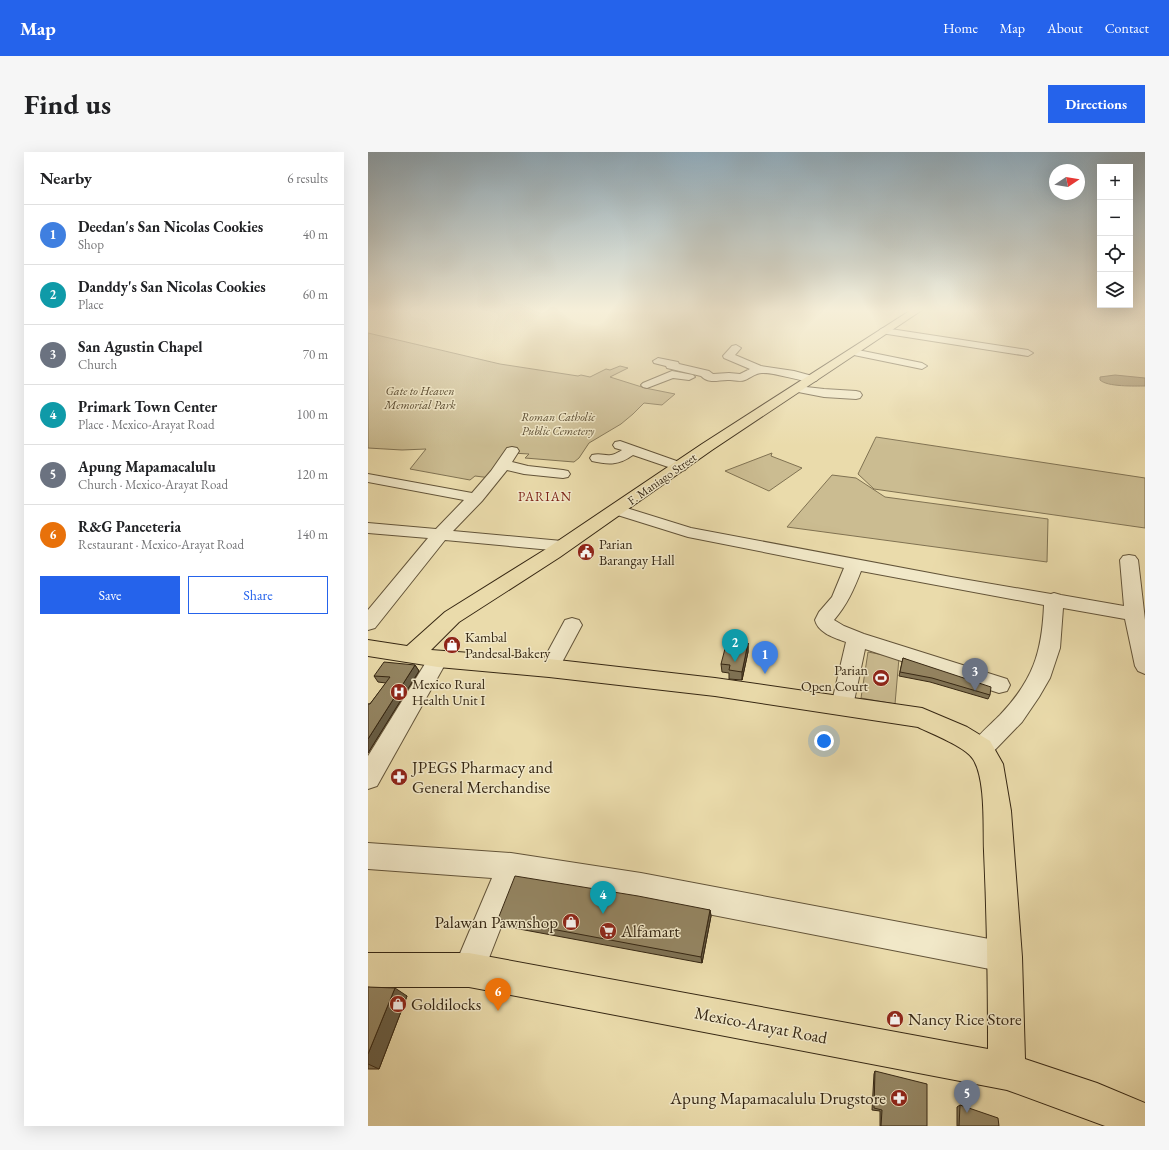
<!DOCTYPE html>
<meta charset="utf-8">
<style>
:root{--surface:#fff;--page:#f6f6f6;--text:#202124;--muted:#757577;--line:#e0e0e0;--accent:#2563eb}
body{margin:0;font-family:"EB Garamond",serif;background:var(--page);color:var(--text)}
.controls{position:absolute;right:12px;top:12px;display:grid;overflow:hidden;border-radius:0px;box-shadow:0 4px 16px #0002}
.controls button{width:36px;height:36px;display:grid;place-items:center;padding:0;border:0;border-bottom:1px solid var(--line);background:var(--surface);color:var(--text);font:20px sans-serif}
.compass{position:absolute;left:681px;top:12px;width:36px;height:36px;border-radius:50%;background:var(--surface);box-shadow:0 4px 16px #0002;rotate:78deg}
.you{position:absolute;left:456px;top:589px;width:14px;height:14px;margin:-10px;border:3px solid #fff;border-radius:50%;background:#1a73e8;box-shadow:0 0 0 6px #1a73e833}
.badge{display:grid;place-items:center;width:26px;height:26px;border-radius:50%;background:var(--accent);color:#fff;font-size:13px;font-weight:700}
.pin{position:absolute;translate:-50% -33px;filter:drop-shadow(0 1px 2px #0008)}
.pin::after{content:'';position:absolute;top:21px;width:14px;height:12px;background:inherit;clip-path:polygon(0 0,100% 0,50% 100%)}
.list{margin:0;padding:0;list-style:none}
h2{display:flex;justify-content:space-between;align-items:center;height:52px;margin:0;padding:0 16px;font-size:17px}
h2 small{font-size:13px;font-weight:400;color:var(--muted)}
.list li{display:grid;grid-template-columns:26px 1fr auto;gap:12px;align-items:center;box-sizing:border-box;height:60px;padding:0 16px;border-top:1px solid var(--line)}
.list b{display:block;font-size:15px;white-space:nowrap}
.list p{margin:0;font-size:13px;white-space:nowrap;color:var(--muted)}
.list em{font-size:13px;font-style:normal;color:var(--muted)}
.actions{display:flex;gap:8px;padding:12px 16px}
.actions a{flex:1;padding:9px 0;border:1px solid var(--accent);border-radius:0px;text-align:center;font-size:14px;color:var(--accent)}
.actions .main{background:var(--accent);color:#fff}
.icon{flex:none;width:22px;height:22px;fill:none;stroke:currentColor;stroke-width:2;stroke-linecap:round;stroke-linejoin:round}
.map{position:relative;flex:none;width:777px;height:974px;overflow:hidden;border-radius:0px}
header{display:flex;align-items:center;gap:24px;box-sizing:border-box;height:56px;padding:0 20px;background:var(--accent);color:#fff}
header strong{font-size:19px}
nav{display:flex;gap:22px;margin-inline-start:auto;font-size:14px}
.intro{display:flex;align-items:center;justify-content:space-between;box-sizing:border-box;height:96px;padding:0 24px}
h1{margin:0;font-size:28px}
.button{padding:10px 18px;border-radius:0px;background:var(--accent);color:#fff;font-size:14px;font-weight:700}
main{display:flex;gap:24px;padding:0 24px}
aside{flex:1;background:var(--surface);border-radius:0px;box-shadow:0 4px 16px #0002}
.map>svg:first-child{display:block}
</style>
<header>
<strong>Map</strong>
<nav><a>Home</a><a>Map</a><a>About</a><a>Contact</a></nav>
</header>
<div class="intro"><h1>Find us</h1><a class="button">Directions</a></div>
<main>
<aside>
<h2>Nearby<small>6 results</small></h2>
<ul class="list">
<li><span class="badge" style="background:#3f7fe0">1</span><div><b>Deedan's San Nicolas Cookies</b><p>Shop</p></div><em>40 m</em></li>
<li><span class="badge" style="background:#0f9aa8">2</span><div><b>Danddy's San Nicolas Cookies</b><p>Place</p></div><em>60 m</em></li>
<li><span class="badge" style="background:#6b7280">3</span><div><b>San Agustin Chapel</b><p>Church</p></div><em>70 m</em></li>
<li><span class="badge" style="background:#0f9aa8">4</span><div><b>Primark Town Center</b><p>Place · Mexico-Arayat Road</p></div><em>100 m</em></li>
<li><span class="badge" style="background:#6b7280">5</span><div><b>Apung Mapamacalulu</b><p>Church · Mexico-Arayat Road</p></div><em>120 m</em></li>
<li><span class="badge" style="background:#e8710a">6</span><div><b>R&amp;G Panceteria</b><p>Restaurant · Mexico-Arayat Road</p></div><em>140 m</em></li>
</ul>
<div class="actions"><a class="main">Save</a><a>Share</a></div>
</aside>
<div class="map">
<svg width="777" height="974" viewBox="0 0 777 974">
<rect width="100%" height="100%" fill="#eadbab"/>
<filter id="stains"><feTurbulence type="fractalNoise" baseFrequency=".005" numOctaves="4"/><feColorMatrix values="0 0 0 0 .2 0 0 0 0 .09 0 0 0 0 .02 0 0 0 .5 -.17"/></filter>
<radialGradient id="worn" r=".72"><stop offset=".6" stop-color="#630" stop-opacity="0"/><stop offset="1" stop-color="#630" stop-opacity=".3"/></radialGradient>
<!-- green -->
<g fill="#cbbc91" stroke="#807252">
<path d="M 0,181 L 132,212 L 210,224 L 213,223 L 222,225 L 238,217 L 242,218 L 252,214 L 260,216 L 242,225 L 277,236 L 307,242 L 294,253 L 276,251 L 265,262 L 253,272 L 221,291 L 211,306 L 206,310 L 157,306 L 161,302 L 144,301 L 123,326 L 107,324 L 102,328 L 42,317 L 58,297 L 34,298 L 0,296 Z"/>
<path d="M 508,285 L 777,326 L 777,376 L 506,337 L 490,322 Z"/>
<path d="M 404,301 L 403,304 L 434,316 L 401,339 L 357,319 Z"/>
<path d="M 464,323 L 488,326 L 517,345 L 680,367 L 679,410 L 419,375 Z"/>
<path d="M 500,500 L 531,506 L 527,552 L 493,546 Z"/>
</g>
<!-- water -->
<path fill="#ad9e77" stroke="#7d6e4f" d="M 747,223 L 777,226 L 777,234 C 767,234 739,235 732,228 L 732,225 Z"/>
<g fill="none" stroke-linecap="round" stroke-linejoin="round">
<defs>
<g id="minor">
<path d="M 516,176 L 660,198 L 665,201 L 660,204 L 513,181 L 511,179 L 513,177 Z"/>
<path d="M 368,193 L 373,196 L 367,203 L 393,214 L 426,219 L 448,225 L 450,227 L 448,229 C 438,232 408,220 394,221 C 388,221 382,226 377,228 C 372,230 367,228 362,228 C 351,227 342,233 333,224 L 299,216 L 298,214 L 286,211 L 285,209 L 290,206 L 310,210 L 311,212 L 341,219 L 345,222 L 361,221 L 372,222 L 382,217 L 356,206 L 355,204 L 364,194 Z"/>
<path d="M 485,197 L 554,211 L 559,214 L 554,217 L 481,202 L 480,200 Z"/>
<path d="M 304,219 L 325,223 L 327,225 L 321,228 L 305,226 L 279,236 L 275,235 L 273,233 L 275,231 Z"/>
<path d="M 429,234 L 456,237 L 488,239 L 492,240 L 494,243 L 492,246 L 488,247 L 456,245 L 425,239 L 423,237 L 425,235 Z"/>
<path d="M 252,289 L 317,312 L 319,315 L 317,318 L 312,319 L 265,303 C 251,313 241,313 224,309 L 222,306 L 224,303 C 237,300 239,308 254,298 L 247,296 L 245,293 L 247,290 Z"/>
<path d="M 144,295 L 149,296 L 151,299 L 144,310 L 160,314 L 195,318 L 200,319 L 202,322 L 200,325 L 195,326 L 156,322 L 139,318 L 114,349 L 85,379 L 194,389 L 200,390 L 202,394 L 200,398 L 194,399 L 77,388 L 7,476 L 0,478 L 0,458 L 60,386 L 0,381 L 0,371 L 68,377 L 96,348 L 0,330 L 0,322 L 104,341 L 123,319 L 139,296 Z"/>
<path d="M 249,353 L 323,376 L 583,425 L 683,442 L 686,441 L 693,443 L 756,454 L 752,408 L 755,404 L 761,403 L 767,404 L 770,408 L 777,468 L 777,522 L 770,519 L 767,514 L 757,467 L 695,456 L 692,496 L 682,526 L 671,545 L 654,570 L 621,604 L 613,607 L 605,604 L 601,597 C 608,584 621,574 632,563 C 665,528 674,501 676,453 L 493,419 C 486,437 479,453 466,468 L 476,474 L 496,482 L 639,527 L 642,533 L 639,539 L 631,541 L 497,497 L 485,554 L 482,560 L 474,563 L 466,560 L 463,554 L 478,490 C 467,486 450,481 447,468 L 451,460 L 464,445 L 476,416 L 320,385 L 243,361 L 241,358 L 243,355 Z"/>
<path d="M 204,466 L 211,468 L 214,473 L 191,516 L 188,521 L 181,524 L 174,521 L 171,516 L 197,468 Z"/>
<path d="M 70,499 L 77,502 L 80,507 L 9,634 L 0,637 L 0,604 L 63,502 Z"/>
<path d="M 0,691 L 143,701 L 273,721 L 637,790 L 648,794 L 652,805 L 648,816 L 637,820 L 273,749 L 151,729 L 112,829 L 101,834 L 90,829 L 85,818 L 124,726 L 0,717 Z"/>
</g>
<path id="major" d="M 543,158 L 554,158 L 344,298 L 192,405 L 91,470 L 63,498 L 181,507 L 347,526 L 554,556 L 599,575 L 622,589 L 635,612 L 643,659 L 654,805 L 657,907 L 729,931 L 777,951 L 777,974 L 737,974 L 639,938 L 101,835 L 0,835 L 0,801 L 101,801 L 620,897 C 620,831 619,765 616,699 C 615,675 618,627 605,607 C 598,595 564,582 550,575 L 347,544 L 181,525 L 70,515 L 0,504 L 0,488 L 39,494 L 77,460 L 178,397 L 334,292 Z"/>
</defs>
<!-- minor casing -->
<use href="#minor" stroke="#635439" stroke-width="2"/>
<!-- major casing -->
<use href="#major" stroke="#362713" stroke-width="2"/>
<!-- minor -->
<use href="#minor" fill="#f1e8c8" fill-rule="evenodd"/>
<!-- major -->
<use href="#major" fill="#eadbab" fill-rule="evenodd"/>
</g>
<!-- wall -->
<g fill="#7f7254" stroke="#362713">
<path d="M 380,491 L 380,500 L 374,528 L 361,527 L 361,521 L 354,520 L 353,512 Z"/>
<path d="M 535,506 L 622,543 L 620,547 L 562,530 L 531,524 Z"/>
<path d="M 47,513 L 51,519 L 0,601 L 0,552 L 2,552 L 18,531 L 10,530 L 6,524 Z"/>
<path d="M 342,758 L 343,764 L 334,811 L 135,774 L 130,767 Z"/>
<path d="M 0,835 L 39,844 L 11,917 L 0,917 Z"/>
<path d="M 507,919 L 559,974 L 512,974 L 512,959 L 504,958 L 506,922 Z"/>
<path d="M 592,953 L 631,974 L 589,974 L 589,955 Z"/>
</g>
<!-- shaded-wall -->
<g fill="#685d45" stroke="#362713">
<path d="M 380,491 L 380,500 L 374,528 L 374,520 Z"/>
<path d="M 47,513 L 51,519 L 0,601 L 0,587 Z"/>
<path d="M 342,758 L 343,764 L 334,811 L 333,805 Z"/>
<path d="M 27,836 L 39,844 L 11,917 L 0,912 L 0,902 Z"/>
</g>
<!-- building -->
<g fill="#948562" stroke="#362713">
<path d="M 359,489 L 380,491 L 374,520 L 361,518 L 362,513 L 353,512 Z"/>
<path d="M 535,506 L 623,535 L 622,543 L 564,526 L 532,520 Z"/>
<path d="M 16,510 L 47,513 L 0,587 L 0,552 L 2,552 L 22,525 L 6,524 Z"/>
<path d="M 147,724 L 270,744 L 342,758 L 333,805 L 130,767 Z"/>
<path d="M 0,835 L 27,836 L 0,902 Z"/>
<path d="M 507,919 L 559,932 L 559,974 L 513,974 L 514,958 L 506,956 Z"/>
<path d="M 592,953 L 630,966 L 631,974 L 591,974 Z"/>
</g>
<!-- sky -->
<linearGradient id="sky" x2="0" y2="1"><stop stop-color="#90abbb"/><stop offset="0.54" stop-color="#f6efd9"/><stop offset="1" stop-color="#f6efd9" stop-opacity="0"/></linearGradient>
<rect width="777" height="294" fill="url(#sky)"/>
<!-- icons -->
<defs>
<symbol id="civic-disc" viewBox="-11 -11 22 22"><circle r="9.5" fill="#8f2418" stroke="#f1e8c8"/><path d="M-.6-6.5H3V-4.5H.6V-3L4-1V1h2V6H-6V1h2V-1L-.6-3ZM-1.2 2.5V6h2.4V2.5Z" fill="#fff"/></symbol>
<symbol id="shop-disc" viewBox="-11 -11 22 22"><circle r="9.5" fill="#8f2418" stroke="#f1e8c8"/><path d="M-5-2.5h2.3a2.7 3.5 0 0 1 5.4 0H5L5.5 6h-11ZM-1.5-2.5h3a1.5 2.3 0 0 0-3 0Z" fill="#fff"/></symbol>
<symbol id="stadium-disc" viewBox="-11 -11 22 22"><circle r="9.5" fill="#8f2418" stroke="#f1e8c8"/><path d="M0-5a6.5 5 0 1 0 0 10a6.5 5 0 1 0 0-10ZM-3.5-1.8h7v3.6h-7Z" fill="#fff"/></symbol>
<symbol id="hospital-disc" viewBox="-11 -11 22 22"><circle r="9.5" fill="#8f2418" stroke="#f1e8c8"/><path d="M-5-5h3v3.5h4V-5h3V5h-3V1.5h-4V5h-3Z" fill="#fff"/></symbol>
<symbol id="pharmacy-disc" viewBox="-11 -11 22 22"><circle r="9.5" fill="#8f2418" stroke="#f1e8c8"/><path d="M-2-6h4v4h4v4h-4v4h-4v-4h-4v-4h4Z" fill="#fff"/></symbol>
<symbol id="supermarket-disc" viewBox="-11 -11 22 22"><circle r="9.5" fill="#8f2418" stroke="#f1e8c8"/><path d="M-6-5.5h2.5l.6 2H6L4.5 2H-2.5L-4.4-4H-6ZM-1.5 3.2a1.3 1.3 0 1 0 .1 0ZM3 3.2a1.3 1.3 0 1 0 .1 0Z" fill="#fff"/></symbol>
</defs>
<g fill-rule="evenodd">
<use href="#civic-disc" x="208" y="390" width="20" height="20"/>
<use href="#shop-disc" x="74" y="483" width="20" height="20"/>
<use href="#stadium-disc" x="503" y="516" width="20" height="20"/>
<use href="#hospital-disc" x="21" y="530" width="20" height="20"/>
<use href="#pharmacy-disc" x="21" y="615" width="20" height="20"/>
<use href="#shop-disc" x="193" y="760" width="20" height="20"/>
<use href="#supermarket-disc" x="230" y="769" width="20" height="20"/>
<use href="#shop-disc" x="20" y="842" width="20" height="20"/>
<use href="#shop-disc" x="517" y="857" width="20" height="20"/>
<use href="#pharmacy-disc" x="521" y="936" width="20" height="20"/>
</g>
<g text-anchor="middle" stroke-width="3" stroke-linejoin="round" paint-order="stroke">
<!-- far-park labels -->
<g font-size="12" font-style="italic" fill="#5b4c32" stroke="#f1e8c8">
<text x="52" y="243">Gate to Heaven<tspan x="52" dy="14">Memorial Park</tspan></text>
<text x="190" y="269">Roman Catholic<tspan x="190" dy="14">Public Cemetery</tspan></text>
</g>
<!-- far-street labels -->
<g font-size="12" fill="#362713" stroke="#f1e8c8">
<text transform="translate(294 327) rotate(-35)" y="4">F. Maniago Street</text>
</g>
<!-- far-quarter labels -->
<g font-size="13" letter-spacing="1" fill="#7a1f14" stroke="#f1e8c8">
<text x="177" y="349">PARIAN</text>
</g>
<!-- poi labels -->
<g font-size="14" fill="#362713" stroke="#f1e8c8" text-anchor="start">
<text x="231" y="397">Parian<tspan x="231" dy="16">Barangay Hall</tspan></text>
<text x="97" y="490">Kambal<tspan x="97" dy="16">Pandesal Bakery</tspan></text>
<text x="500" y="523" text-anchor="end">Parian<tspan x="500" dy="16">Open Court</tspan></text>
<text x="44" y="537">Mexico Rural<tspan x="44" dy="16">Health Unit I</tspan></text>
</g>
<!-- near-poi labels -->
<g font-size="17" fill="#362713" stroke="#f1e8c8" text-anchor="start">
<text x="44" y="621">JPEGS Pharmacy and<tspan x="44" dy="20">General Merchandise</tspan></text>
<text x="190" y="776" text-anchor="end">Palawan Pawnshop</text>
<text x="253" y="785">Alfamart</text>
<text x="43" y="858">Goldilocks</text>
<text x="540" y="873">Nancy Rice Store</text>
<text x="518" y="952" text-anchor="end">Apung Mapamacalulu Drugstore</text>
</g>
<!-- near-street labels -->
<g font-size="17" fill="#362713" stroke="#f1e8c8">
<text transform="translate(393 873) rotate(11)" y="6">Mexico-Arayat Road</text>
</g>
</g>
<rect width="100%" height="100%" filter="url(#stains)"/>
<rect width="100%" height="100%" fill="url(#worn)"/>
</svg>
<div class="controls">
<button>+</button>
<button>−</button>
<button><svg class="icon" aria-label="locate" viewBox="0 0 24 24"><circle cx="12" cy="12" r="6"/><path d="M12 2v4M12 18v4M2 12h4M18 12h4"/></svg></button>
<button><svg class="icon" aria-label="layers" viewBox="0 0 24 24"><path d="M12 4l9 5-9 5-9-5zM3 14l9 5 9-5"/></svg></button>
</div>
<svg class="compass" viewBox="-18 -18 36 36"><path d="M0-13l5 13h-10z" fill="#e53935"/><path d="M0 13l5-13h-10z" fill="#757577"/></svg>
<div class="you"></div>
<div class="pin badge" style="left:397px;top:522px;background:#3f7fe0">1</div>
<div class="pin badge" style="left:367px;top:510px;background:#0f9aa8">2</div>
<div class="pin badge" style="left:607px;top:539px;background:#6b7280">3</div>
<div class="pin badge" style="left:235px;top:762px;background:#0f9aa8">4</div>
<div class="pin badge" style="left:599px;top:961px;background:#6b7280">5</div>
<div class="pin badge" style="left:130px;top:859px;background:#e8710a">6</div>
</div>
</main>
